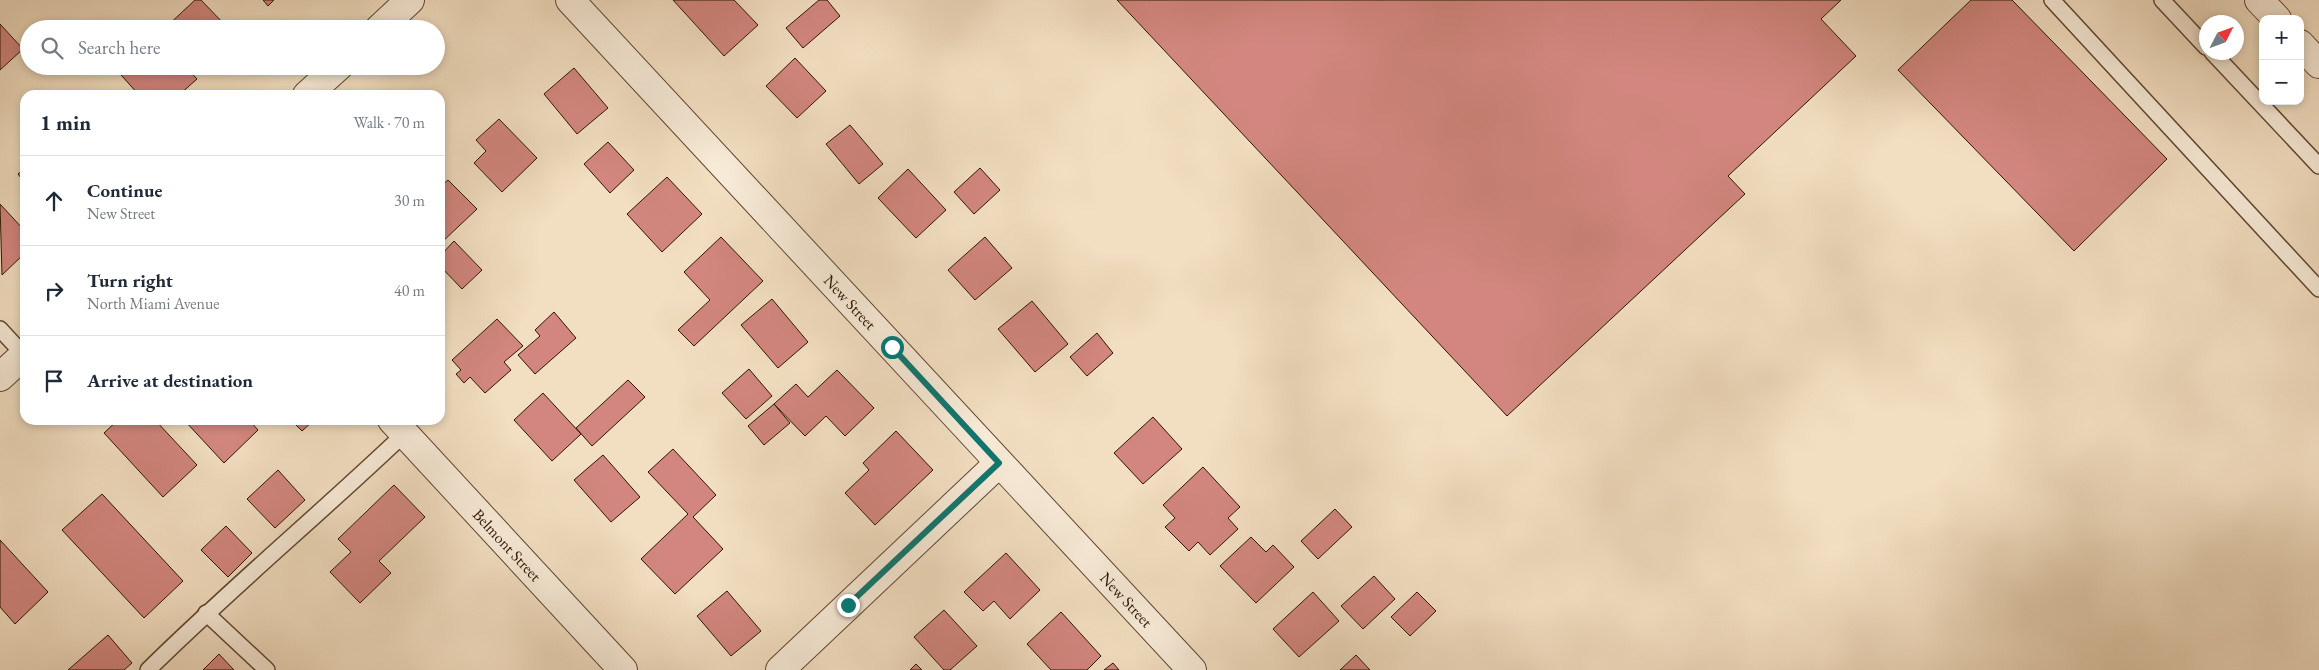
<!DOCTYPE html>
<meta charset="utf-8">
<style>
:root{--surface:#fff;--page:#f2f2f3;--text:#1f2937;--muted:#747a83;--line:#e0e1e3}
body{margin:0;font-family:"EB Garamond",serif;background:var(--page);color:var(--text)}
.controls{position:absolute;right:15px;top:15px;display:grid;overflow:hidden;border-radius:10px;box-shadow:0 2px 8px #0003}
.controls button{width:45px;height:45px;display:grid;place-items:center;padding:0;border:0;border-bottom:1px solid var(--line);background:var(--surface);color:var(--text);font:25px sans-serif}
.compass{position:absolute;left:2199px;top:15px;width:45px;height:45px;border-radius:50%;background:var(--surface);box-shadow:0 2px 8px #0003;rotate:48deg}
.stop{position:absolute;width:15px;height:15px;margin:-11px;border:4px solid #0f766e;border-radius:50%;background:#fff}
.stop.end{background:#0f766e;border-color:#fff;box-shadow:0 1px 5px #0008}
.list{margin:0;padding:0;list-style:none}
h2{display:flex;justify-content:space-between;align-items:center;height:65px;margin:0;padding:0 20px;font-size:21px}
h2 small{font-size:16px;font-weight:400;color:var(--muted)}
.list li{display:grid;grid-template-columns:32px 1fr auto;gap:15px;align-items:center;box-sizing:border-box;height:90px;padding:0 20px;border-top:1px solid var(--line)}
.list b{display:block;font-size:19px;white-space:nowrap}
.list p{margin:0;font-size:16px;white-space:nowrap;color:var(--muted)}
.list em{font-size:16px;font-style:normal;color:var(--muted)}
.icon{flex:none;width:28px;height:28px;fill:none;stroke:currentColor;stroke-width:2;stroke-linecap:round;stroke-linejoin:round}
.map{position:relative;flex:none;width:2319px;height:670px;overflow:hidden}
.search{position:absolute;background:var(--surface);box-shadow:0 2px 8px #0003;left:20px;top:20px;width:425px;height:55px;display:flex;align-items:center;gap:12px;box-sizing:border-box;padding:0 18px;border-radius:28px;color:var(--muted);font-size:19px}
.panel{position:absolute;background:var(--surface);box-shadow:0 2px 8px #0003;left:20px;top:90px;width:425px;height:335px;border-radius:15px}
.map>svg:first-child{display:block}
</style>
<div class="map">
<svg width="2319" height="670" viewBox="0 0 2319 670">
<rect width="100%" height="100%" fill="#f2dec1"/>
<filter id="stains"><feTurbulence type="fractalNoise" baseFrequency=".004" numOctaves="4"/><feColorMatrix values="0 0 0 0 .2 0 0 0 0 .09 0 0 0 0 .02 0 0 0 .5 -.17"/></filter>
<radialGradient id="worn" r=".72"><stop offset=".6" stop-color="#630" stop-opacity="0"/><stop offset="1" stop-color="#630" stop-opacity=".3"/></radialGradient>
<!-- building -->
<g fill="#d2867f" stroke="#2e1502">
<path d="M 195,0 L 201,0 L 226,26 L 223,29 L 164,29 Z"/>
<path d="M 263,0 L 274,0 L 268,6 Z"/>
<path d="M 673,0 L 734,0 L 758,25 L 724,56 Z"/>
<path d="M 819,0 L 827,0 L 840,16 L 803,48 L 786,28 Z"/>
<path d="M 1117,0 L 1841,0 L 1821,19 L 1856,56 L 1728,176 L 1745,194 L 1507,416 Z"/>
<path d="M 1971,0 L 2012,0 L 2167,159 L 2074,251 L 1898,70 Z"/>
<path d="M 0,24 L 23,49 L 0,70 Z"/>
<path d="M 146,24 L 151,29 L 141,29 Z"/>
<path d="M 795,58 L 826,91 L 797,118 L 766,86 Z"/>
<path d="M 113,66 L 185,66 L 197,79 L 179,95 L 139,95 Z"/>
<path d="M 574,68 L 608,108 L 577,134 L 544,94 Z"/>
<path d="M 499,119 L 537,158 L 502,192 L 474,163 L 486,151 L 476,140 Z"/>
<path d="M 850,125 L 883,164 L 859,184 L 826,144 Z"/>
<path d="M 608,142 L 634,170 L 610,193 L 584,164 Z"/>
<path d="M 25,168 L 25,183 L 18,174 Z"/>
<path d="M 980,168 L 1000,190 L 974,214 L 954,192 Z"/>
<path d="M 908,169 L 946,210 L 916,238 L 878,198 Z"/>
<path d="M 667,177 L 702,214 L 662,252 L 627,214 Z"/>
<path d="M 448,180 L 477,209 L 441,243 L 440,187 Z"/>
<path d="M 0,204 L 25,231 L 25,253 L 2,275 Z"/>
<path d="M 721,237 L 763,281 L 694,346 L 678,330 L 710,300 L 684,272 Z"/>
<path d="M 985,237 L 1012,268 L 975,300 L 948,270 Z"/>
<path d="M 454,241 L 482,270 L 462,289 L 440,266 L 440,256 Z"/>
<path d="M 772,299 L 808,342 L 778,368 L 741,325 Z"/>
<path d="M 1032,301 L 1068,344 L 1035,372 L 998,329 Z"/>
<path d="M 554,312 L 576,338 L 535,374 L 518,355 L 540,336 L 535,330 Z"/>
<path d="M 497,319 L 523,346 L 504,362 L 511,370 L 485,393 L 470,377 L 464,383 L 456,374 L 461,370 L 452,360 Z"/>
<path d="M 1097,333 L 1113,353 L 1087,376 L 1070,357 Z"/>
<path d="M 749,369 L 772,396 L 746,419 L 722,393 Z"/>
<path d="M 837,370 L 874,408 L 845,436 L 826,416 L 805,436 L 774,404 L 796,384 L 808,397 Z"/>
<path d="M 628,380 L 645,397 L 592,446 L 576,428 Z"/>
<path d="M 543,393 L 581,434 L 552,461 L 514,420 Z"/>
<path d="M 774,404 L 790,423 L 764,445 L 748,426 Z"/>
<path d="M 1153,417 L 1182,449 L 1143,484 L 1114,453 Z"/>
<path d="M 118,420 L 155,420 L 197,465 L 163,497 L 104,433 Z"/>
<path d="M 184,420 L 249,420 L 258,430 L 224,463 Z"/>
<path d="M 291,420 L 314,420 L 302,431 Z"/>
<path d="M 896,431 L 933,470 L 875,525 L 845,493 L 869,470 L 863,463 Z"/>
<path d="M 673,449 L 716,495 L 693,517 L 723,549 L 675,594 L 641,559 L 688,514 L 648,472 Z"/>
<path d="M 603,455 L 640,497 L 611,522 L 574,480 Z"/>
<path d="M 1203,467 L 1240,507 L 1228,518 L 1238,529 L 1210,555 L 1198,542 L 1189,551 L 1165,527 L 1175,518 L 1163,505 Z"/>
<path d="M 278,470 L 305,500 L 275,528 L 247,499 Z"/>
<path d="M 394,485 L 425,517 L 379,561 L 391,573 L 360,603 L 330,572 L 351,552 L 338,539 Z"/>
<path d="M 102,494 L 183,581 L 144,618 L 62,530 Z"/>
<path d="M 1335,509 L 1352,527 L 1318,559 L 1301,541 Z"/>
<path d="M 226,526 L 252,553 L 228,577 L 201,550 Z"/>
<path d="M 1251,537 L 1266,552 L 1273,545 L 1294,567 L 1256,603 L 1220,566 Z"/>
<path d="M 0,540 L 48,592 L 15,624 L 0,607 Z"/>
<path d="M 1006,553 L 1040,590 L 1010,619 L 994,601 L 983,611 L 964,592 Z"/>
<path d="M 1374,576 L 1395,599 L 1363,629 L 1341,606 Z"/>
<path d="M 727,591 L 761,631 L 731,656 L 697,616 Z"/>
<path d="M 1313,592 L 1339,621 L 1299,657 L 1273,629 Z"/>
<path d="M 1417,592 L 1436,611 L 1410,636 L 1391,617 Z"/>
<path d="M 944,610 L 977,646 L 950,670 L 944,670 L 914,637 Z"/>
<path d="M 1061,612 L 1101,656 L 1087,670 L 1051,670 L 1027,644 Z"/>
<path d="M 108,635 L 132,663 L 124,670 L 68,670 Z"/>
<path d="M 219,654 L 234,670 L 203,670 Z"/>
<path d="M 1356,655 L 1370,670 L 1340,670 Z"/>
<path d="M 1113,663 L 1119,670 L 1104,670 Z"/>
<path d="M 916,664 L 922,670 L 910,670 Z"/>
</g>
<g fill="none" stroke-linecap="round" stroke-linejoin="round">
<defs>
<g id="lane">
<path d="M 2052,0 L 2319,289"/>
<path d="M 2162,0 L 2206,47"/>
<path d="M 2212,52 L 2319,166"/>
<path d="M 0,329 L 24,355"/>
<path d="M 206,613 L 267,670"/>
<path d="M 148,670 C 231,588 320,514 404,434"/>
</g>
<g id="street">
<path id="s1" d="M 570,0 L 1192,670"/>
<path d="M 2259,0 L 2277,19"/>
<path d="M 379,29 L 410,0"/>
<path d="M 2300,44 L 2319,64"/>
<path d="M 307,95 L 339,66"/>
<path d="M 0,377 L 25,354"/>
<path id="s2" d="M 392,420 L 623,670"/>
<path d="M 780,670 L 999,463"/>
</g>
</defs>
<!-- lane casing -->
<use href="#lane" stroke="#5f4732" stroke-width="18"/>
<!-- street casing -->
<use href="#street" stroke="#5f4732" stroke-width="30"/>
<!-- lane -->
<use href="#lane" stroke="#f7ead7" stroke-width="15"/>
<!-- street -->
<use href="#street" stroke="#f7ead7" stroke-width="28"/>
</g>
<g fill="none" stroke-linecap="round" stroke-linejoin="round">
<!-- route -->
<path stroke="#0f766e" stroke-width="6" d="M 848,605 L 999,463 L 892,347"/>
</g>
<g text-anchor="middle" stroke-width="4" stroke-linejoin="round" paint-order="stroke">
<!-- street labels -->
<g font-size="16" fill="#2e1502" stroke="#f7ead7">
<text dy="6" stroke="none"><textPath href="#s1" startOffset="412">New Street</textPath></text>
<text dy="6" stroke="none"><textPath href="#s2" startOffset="170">Belmont Street</textPath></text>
<text dy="6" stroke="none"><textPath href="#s1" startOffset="818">New Street</textPath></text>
</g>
</g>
<rect width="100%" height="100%" filter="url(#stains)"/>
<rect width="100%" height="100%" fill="url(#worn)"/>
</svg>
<div class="controls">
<button>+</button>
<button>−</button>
</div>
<svg class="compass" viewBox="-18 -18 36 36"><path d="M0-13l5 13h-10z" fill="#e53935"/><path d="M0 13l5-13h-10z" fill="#747a83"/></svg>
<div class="stop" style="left:892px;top:347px"></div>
<div class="stop end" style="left:848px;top:605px"></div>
<div class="search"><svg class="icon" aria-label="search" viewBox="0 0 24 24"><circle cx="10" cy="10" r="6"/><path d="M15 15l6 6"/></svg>Search here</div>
<section class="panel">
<h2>1 min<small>Walk · 70 m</small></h2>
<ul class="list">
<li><svg class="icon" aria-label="ahead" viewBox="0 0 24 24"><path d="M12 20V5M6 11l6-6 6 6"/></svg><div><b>Continue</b><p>New Street</p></div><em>30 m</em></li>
<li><svg class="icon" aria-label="right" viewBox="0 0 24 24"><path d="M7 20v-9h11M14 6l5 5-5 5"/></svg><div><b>Turn right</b><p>North Miami Avenue</p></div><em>40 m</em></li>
<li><svg class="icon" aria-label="arrive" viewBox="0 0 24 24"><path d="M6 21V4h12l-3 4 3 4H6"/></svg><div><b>Arrive at destination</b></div></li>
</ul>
</section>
</div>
